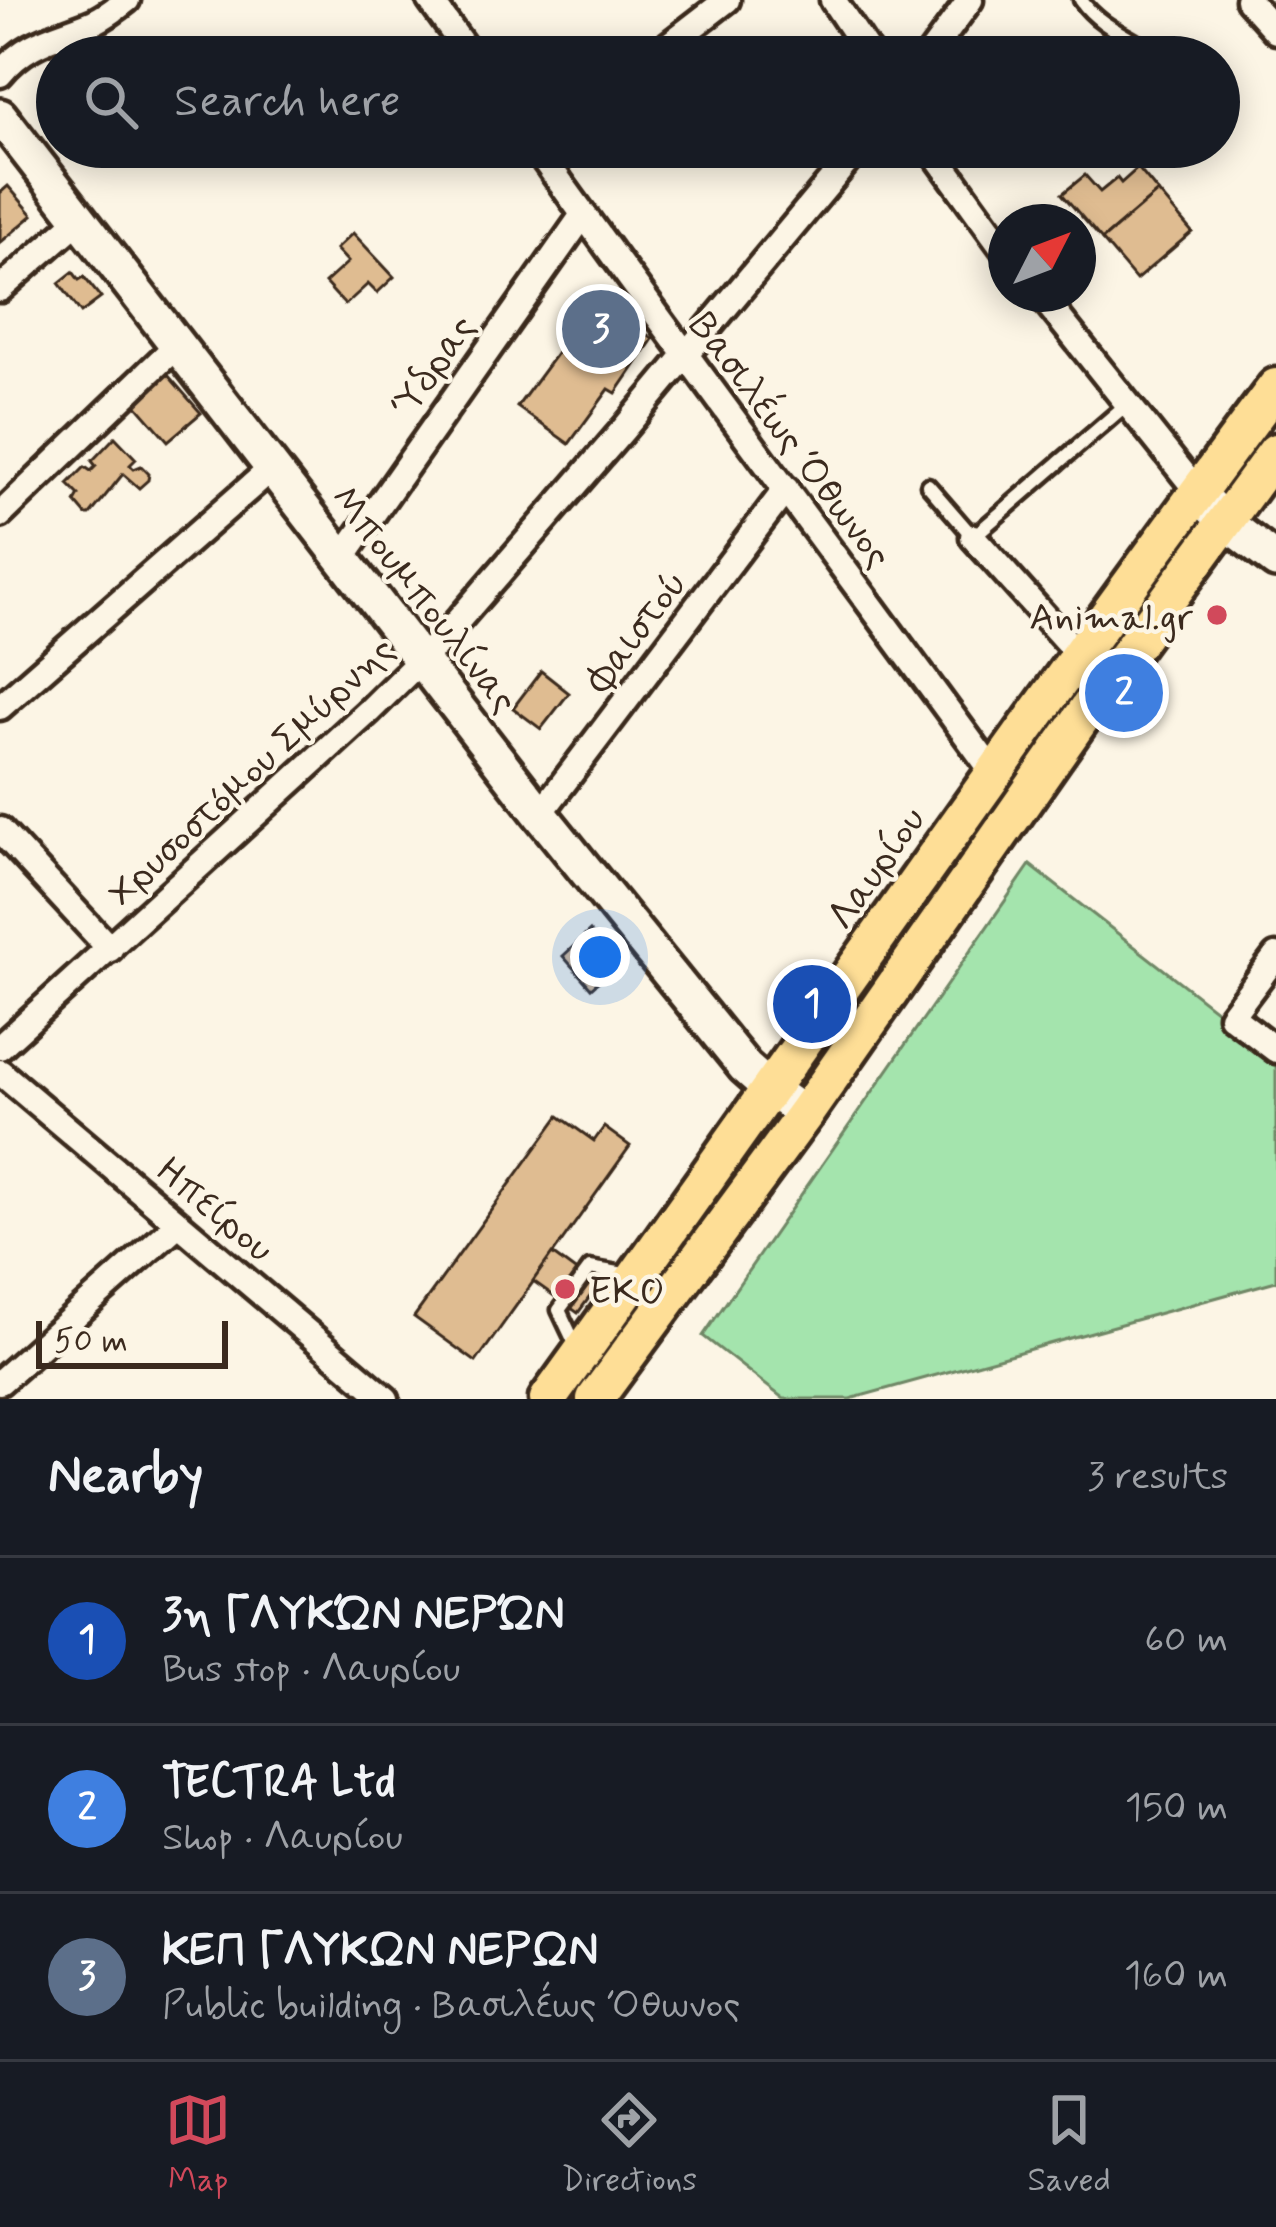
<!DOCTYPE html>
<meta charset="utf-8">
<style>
:root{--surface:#171b24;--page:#242831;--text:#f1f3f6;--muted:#9ea1a6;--line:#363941;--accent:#d1495b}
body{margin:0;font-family:Mynerve,sans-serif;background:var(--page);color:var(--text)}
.compass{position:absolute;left:988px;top:204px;width:108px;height:108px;border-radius:50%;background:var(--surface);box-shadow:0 6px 30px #0003;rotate:48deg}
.scale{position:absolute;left:36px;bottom:30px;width:192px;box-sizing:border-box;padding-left:12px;border:6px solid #3b2a1e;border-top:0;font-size:33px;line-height:42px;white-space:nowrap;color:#3b2a1e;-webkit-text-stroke:9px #fcf5e5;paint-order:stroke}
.you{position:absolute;left:600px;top:957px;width:42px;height:42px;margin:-30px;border:9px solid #fff;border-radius:50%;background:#1a73e8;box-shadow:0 0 0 18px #1a73e833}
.badge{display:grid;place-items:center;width:78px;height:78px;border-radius:50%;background:var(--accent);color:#fff;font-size:39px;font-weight:700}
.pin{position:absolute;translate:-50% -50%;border:6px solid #fff;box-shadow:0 3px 12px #0006}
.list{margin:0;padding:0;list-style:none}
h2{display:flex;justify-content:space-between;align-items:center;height:156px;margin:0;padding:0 48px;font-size:51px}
h2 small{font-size:39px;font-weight:400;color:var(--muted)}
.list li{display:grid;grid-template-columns:78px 1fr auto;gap:36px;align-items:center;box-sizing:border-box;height:168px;padding:0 48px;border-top:3px solid var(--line)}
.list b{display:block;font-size:45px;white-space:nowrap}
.list p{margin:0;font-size:39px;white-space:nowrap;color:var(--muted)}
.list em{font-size:39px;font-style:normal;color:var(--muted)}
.icon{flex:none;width:66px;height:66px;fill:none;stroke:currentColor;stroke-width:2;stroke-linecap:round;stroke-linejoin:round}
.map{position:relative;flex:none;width:1276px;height:1399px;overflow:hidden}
.search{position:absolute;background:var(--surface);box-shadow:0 6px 30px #0003;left:36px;right:36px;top:36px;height:132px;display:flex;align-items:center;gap:30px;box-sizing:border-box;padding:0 42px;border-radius:66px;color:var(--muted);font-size:45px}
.sheet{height:660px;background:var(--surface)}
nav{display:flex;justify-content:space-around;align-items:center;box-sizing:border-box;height:168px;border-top:3px solid var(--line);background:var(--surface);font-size:33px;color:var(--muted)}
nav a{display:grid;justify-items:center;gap:6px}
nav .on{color:var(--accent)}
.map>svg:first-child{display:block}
</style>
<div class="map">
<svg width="1276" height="1399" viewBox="0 0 1276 1399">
<rect width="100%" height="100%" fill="#fcf5e5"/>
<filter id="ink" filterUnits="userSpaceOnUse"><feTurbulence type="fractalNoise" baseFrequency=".00833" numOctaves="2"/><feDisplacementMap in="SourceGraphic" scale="24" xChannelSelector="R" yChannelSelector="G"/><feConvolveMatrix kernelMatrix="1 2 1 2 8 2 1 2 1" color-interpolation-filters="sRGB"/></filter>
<g filter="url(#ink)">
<!-- green -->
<path fill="#a4e4ad" stroke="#708766" stroke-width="3" d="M 1030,865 L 1276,1057 L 1276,1281 L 850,1399 L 784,1399 L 703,1336 Z"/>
<!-- building -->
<g fill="#dfbc91" stroke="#3b2a1e" stroke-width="3">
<path d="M 1138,168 L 1158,192 L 1102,240 L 1062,194 L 1085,175 L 1100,192 L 1117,178 L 1121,183 Z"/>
<path d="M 8,186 L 33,215 L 0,243 L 0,193 Z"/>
<path d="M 1158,192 L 1192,232 L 1136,280 L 1102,240 Z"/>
<path d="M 353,233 L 394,277 L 377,293 L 368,284 L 345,305 L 325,283 L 348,262 L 336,249 Z"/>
<path d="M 73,272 L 79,280 L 84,277 L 101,298 L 81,313 L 59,283 Z"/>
<path d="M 610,309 L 653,339 L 616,393 L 609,389 L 569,444 L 517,407 L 573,331 L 586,341 Z"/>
<path d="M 167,374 L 201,413 L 168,441 L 134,402 Z"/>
<path d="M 115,437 L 136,459 L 130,465 L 134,469 L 141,466 L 149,474 L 148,480 L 139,488 L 123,474 L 90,515 L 86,515 L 75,502 L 79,495 L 68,484 L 85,467 L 91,471 L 96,466 L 92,461 Z"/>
<path d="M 541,671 L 569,693 L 541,729 L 513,708 Z"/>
<path d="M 590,931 L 619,963 L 591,988 L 563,956 Z"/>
<path d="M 559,1116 L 594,1141 L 604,1127 L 630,1146 L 476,1362 L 414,1317 Z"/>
<path d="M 552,1254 L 597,1287 L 578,1313 L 533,1281 Z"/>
</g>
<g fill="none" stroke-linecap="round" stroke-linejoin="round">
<defs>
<g id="lane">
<path d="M 1081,0 C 1100,28 1133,37 1159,57"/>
<path d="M 928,485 L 973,537 L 1127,404"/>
<path d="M 577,1348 L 559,1310 L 590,1268 L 630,1275"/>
</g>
<g id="street">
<path d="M 430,0 L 471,57"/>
<path d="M 833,0 L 871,57"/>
<path d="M 1248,0 L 1276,31"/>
<path d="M 653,57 L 727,0"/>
<path d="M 928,57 L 970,0"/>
<path d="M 0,74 C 28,40 56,38 94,22 C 106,16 117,8 127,0"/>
<path d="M 535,147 C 685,357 841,563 993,772"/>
<path d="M 930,147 L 1006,252"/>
<path d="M 0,289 L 80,219"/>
<path d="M 1040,294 L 1198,492"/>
<path d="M 0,515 L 177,345"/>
<path d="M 973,537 L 1078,654"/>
<path d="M 342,558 L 583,215"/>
<path d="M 0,707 L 272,468"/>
<path d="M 540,814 L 786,489"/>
<path d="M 0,830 L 110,949"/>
<path d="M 1276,956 L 1231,1016 L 1276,1050"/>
<path d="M 0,1047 L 369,711 L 443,638 L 623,430 L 859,147"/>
<path d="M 0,1072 L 386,1399"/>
<path d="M 0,1382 L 178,1224"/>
</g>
<g id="secondary">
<path d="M 0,116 L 540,814 L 745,1067 L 771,1090 L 805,1114"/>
<path d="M 1207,503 L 1225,522 L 1276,561"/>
</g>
<g id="primary">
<path d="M 548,1399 C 792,1062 1027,719 1276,387"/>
<path d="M 595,1399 L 805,1114 L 1092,703 L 1276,452"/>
</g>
</defs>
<!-- lane casing -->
<use href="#lane" stroke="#3b2a1e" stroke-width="21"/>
<!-- street casing -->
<use href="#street" stroke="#3b2a1e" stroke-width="33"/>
<!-- secondary casing -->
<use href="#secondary" stroke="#3b2a1e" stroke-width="42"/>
<!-- primary casing -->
<use href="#primary" stroke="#3b2a1e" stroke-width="45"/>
<!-- lane -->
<use href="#lane" stroke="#fcf5e5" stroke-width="12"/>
<!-- street -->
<use href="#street" stroke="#fcf5e5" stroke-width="24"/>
<!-- secondary -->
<use href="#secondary" stroke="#fcf5e5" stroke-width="33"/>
<!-- primary -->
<use href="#primary" stroke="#fede96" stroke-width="36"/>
</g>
</g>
<!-- markers -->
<g fill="#d1495b" stroke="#fcf5e5" stroke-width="4.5">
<circle cx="1217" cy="615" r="12"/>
<circle cx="565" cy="1289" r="12"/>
</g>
<g text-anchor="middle" stroke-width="9" stroke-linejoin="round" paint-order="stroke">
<!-- street labels -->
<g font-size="39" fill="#3b2a1e" stroke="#fcf5e5">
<text transform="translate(432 365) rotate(-55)" y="14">Ύδρας</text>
<text transform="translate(792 439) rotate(53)" y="14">Βασιλέως Όθωνος</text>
<text transform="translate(426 598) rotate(52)" y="14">Μπουμπουλίνας</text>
<text transform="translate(635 630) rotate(-53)" y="14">Φαιστού</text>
<text transform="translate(250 770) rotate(-43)" y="14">Χρυσοστόμου Σμύρνης</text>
<text transform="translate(875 867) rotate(-55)" y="14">Λαυρίου</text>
<text transform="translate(216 1208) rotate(40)" y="14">Ηπείρου</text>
</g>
<!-- poi labels -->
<g font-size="39" fill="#3b2a1e" stroke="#fcf5e5" text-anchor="end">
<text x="1193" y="629">Animal.gr</text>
<text x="589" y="1303" text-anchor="start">EKO</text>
</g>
</g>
</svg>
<svg class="compass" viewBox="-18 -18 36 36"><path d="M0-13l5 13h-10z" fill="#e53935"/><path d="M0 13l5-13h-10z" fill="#9ea1a6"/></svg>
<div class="scale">50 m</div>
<div class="you"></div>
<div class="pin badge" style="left:812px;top:1004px;background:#1a4fb4">1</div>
<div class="pin badge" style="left:1124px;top:693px;background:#3f7fe0">2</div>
<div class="pin badge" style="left:601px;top:329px;background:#5c6f8a">3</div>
<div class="search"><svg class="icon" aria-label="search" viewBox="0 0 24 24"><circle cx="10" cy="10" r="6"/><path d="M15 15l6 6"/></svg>Search here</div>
</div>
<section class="sheet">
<h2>Nearby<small>3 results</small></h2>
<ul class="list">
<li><span class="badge" style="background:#1a4fb4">1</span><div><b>3η ΓΛΥΚΏΝ ΝΕΡΏΝ</b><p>Bus stop · Λαυρίου</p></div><em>60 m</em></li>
<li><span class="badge" style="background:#3f7fe0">2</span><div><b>TECTRA Ltd</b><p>Shop · Λαυρίου</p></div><em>150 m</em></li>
<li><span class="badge" style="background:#5c6f8a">3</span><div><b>ΚΕΠ ΓΛΥΚΩΝ ΝΕΡΩΝ</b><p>Public building · Βασιλέως Όθωνος</p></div><em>160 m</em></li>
</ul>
</section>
<nav>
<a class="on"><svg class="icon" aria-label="map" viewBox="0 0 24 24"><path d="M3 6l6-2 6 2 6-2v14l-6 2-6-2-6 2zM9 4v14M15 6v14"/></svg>Map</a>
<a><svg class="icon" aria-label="directions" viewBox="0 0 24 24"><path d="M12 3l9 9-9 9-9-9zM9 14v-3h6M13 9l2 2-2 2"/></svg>Directions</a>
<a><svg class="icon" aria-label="saved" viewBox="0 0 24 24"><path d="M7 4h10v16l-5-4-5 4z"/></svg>Saved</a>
</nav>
